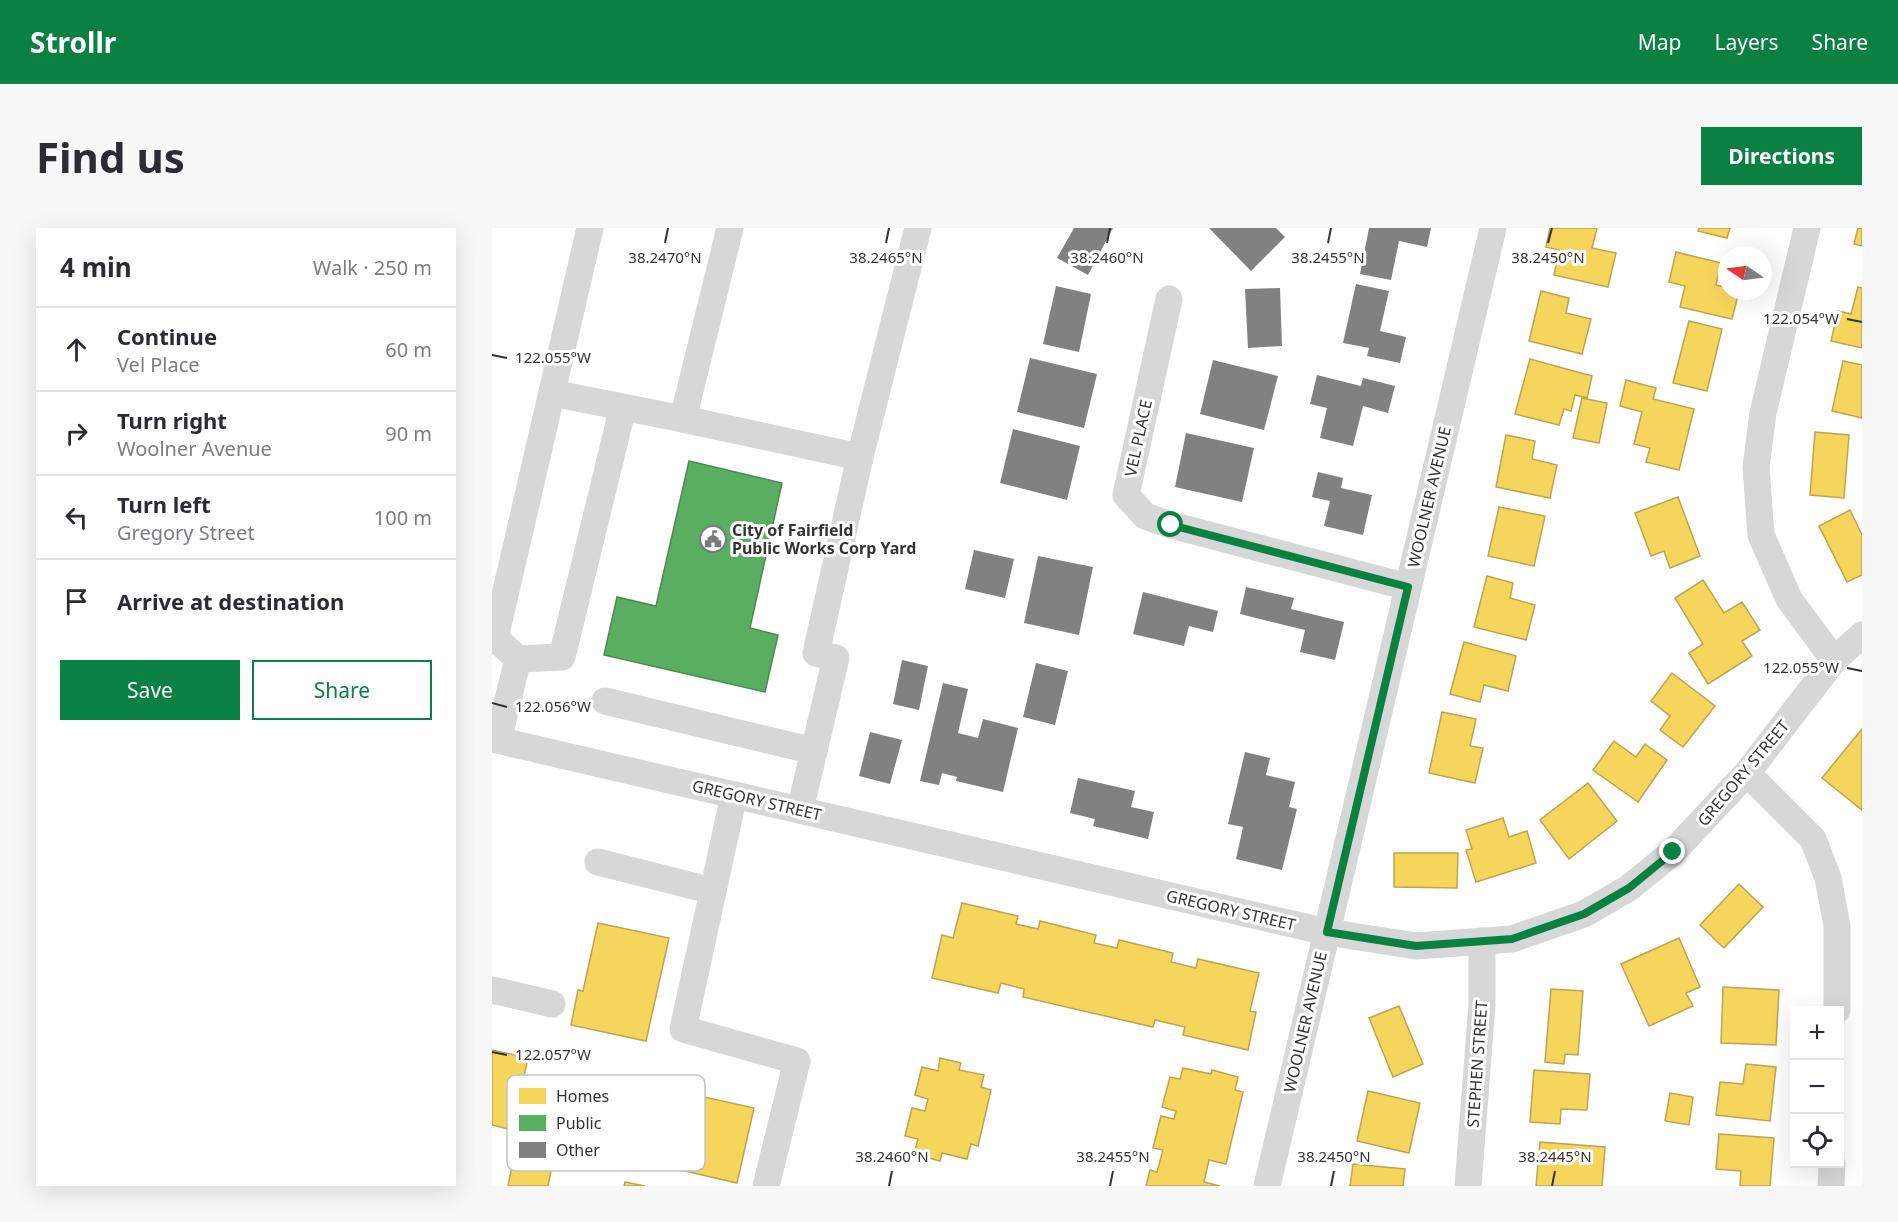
<!DOCTYPE html>
<meta charset="utf-8">
<style>
:root{--surface:#fff;--page:#f7f7f7;--text:#2b2b33;--muted:#7c7c81;--line:#e1e1e2;--accent:#0b8043}
body{margin:0;font-family:"Noto Sans",sans-serif;background:var(--page);color:var(--text)}
.controls{position:absolute;right:18px;bottom:18px;display:grid;overflow:hidden;border-radius:0px;box-shadow:0 6px 24px #0002}
.controls button{width:54px;height:54px;display:grid;place-items:center;padding:0;border:0;border-bottom:2px solid var(--line);background:var(--surface);color:var(--text);font:30px sans-serif}
.compass{position:absolute;left:1226px;top:18px;width:54px;height:54px;border-radius:50%;background:var(--surface);box-shadow:0 6px 24px #0002;rotate:283deg}
.stop{position:absolute;width:18px;height:18px;margin:-14px;border:4px solid #0b8043;border-radius:50%;background:#fff}
.stop.end{background:#0b8043;border-color:#fff;box-shadow:0 2px 6px #0008}
.list{margin:0;padding:0;list-style:none}
h2{display:flex;justify-content:space-between;align-items:center;height:78px;margin:0;padding:0 24px;font-size:26px}
h2 small{font-size:20px;font-weight:400;color:var(--muted)}
.list li{display:grid;grid-template-columns:39px 1fr auto;gap:18px;align-items:center;box-sizing:border-box;height:84px;padding:0 24px;border-top:2px solid var(--line)}
.list b{display:block;font-size:22px;white-space:nowrap}
.list p{margin:0;font-size:20px;white-space:nowrap;color:var(--muted)}
.list em{font-size:20px;font-style:normal;color:var(--muted)}
.actions{display:flex;gap:12px;padding:18px 24px}
.actions a{flex:1;padding:14px 0;border:2px solid var(--accent);border-radius:0px;text-align:center;font-size:21px;color:var(--accent)}
.actions .main{background:var(--accent);color:#fff}
.icon{flex:none;width:33px;height:33px;fill:none;stroke:currentColor;stroke-width:2;stroke-linecap:round;stroke-linejoin:round}
.map{position:relative;flex:none;width:1370px;height:958px;overflow:hidden;border-radius:0px}
header{display:flex;align-items:center;gap:36px;box-sizing:border-box;height:84px;padding:0 30px;background:var(--accent);color:#fff}
header strong{font-size:28px}
nav{display:flex;gap:33px;margin-inline-start:auto;font-size:21px}
.intro{display:flex;align-items:center;justify-content:space-between;box-sizing:border-box;height:144px;padding:0 36px}
h1{margin:0;font-size:42px}
.button{padding:15px 27px;border-radius:0px;background:var(--accent);color:#fff;font-size:21px;font-weight:700}
main{display:flex;gap:36px;padding:0 36px}
aside{flex:1;background:var(--surface);border-radius:0px;box-shadow:0 6px 24px #0002}
.map>svg:first-child{display:block}
</style>
<header>
<strong>Strollr</strong>
<nav><a>Map</a><a>Layers</a><a>Share</a></nav>
</header>
<div class="intro"><h1>Find us</h1><a class="button">Directions</a></div>
<main>
<aside>
<h2>4 min<small>Walk · 250 m</small></h2>
<ul class="list">
<li><svg class="icon" aria-label="ahead" viewBox="0 0 24 24"><path d="M12 20V5M6 11l6-6 6 6"/></svg><div><b>Continue</b><p>Vel Place</p></div><em>60 m</em></li>
<li><svg class="icon" aria-label="right" viewBox="0 0 24 24"><path d="M7 20v-9h11M14 6l5 5-5 5"/></svg><div><b>Turn right</b><p>Woolner Avenue</p></div><em>90 m</em></li>
<li><svg class="icon" aria-label="left" viewBox="0 0 24 24"><path d="M17 20v-9H6M10 6l-5 5 5 5"/></svg><div><b>Turn left</b><p>Gregory Street</p></div><em>100 m</em></li>
<li><svg class="icon" aria-label="arrive" viewBox="0 0 24 24"><path d="M6 21V4h12l-3 4 3 4H6"/></svg><div><b>Arrive at destination</b></div></li>
</ul>
<div class="actions"><a class="main">Save</a><a>Share</a></div>
</aside>
<div class="map">
<svg width="1370" height="958" viewBox="0 0 1370 958">
<rect width="100%" height="100%" fill="#fff"/>
<!-- homes -->
<g fill="#f6d55c" stroke="#bca450" stroke-width="1.5">
<path d="M 1058,0 L 1105,0 L 1100,20 L 1124,25 L 1116,59 L 1062,47 L 1067,22 L 1054,19 Z"/>
<path d="M 1207,0 L 1238,0 L 1235,10 L 1206,3 Z"/>
<path d="M 1366,0 L 1370,0 L 1370,18 L 1362,16 Z"/>
<path d="M 1184,24 L 1229,35 L 1224,57 L 1235,60 L 1235,63 L 1247,63 L 1240,91 L 1188,79 L 1193,58 L 1177,54 Z"/>
<path d="M 1366,59 L 1370,60 L 1370,120 L 1339,113 L 1346,83 L 1359,86 Z"/>
<path d="M 1049,63 L 1077,70 L 1074,85 L 1099,91 L 1090,126 L 1037,113 Z"/>
<path d="M 1197,93 L 1230,101 L 1215,163 L 1181,155 Z"/>
<path d="M 1038,131 L 1100,148 L 1095,170 L 1083,167 L 1079,183 L 1072,181 L 1067,197 L 1023,186 Z"/>
<path d="M 1351,133 L 1370,137 L 1370,190 L 1340,183 Z"/>
<path d="M 1134,152 L 1164,160 L 1161,171 L 1202,181 L 1187,242 L 1154,234 L 1158,220 L 1142,216 L 1150,184 L 1128,178 Z"/>
<path d="M 1090,170 L 1115,175 L 1107,215 L 1081,210 Z"/>
<path d="M 1323,204 L 1357,207 L 1352,270 L 1318,267 Z"/>
<path d="M 1014,207 L 1043,213 L 1040,231 L 1065,237 L 1058,270 L 1004,259 Z"/>
<path d="M 1186,269 L 1208,328 L 1178,340 L 1172,323 L 1159,328 L 1143,285 Z"/>
<path d="M 1007,279 L 1053,288 L 1042,338 L 996,328 Z"/>
<path d="M 1358,282 L 1370,307 L 1370,347 L 1355,354 L 1327,298 Z"/>
<path d="M 995,348 L 1021,355 L 1018,370 L 1043,377 L 1034,412 L 982,399 Z"/>
<path d="M 1211,352 L 1232,385 L 1250,374 L 1268,402 L 1250,413 L 1260,428 L 1216,456 L 1197,425 L 1211,416 L 1183,370 Z"/>
<path d="M 972,414 L 1024,428 L 1016,463 L 992,457 L 988,474 L 958,466 Z"/>
<path d="M 1180,445 L 1223,478 L 1191,519 L 1168,502 L 1178,488 L 1159,473 Z"/>
<path d="M 950,484 L 984,491 L 978,518 L 991,520 L 983,555 L 937,545 Z"/>
<path d="M 1370,501 L 1370,582 L 1330,550 Z"/>
<path d="M 1122,513 L 1144,529 L 1153,516 L 1175,532 L 1146,574 L 1101,542 Z"/>
<path d="M 1096,555 L 1125,593 L 1077,631 L 1048,592 Z"/>
<path d="M 1011,590 L 1017,609 L 1035,603 L 1044,635 L 984,654 L 974,622 L 980,621 L 974,602 Z"/>
<path d="M 902,625 L 966,625 L 965,660 L 902,659 Z"/>
<path d="M 1247,656 L 1271,679 L 1232,720 L 1208,697 Z"/>
<path d="M 470,675 L 526,688 L 524,696 L 546,701 L 548,693 L 604,707 L 602,715 L 625,720 L 627,712 L 681,725 L 679,734 L 704,740 L 706,731 L 767,745 L 758,783 L 764,784 L 756,822 L 691,807 L 693,799 L 663,792 L 661,799 L 531,769 L 532,761 L 509,755 L 506,765 L 440,750 L 450,707 L 461,710 Z"/>
<path d="M 106,695 L 177,710 L 154,813 L 79,797 L 86,762 L 91,763 Z"/>
<path d="M 1187,710 L 1208,759 L 1194,765 L 1201,778 L 1157,798 L 1129,736 Z"/>
<path d="M 1231,759 L 1287,762 L 1284,817 L 1229,815 Z"/>
<path d="M 1059,761 L 1091,763 L 1086,827 L 1073,826 L 1072,836 L 1053,834 Z"/>
<path d="M 907,778 L 931,836 L 901,849 L 877,790 Z"/>
<path d="M 0,822 L 36,830 L 20,902 L 0,897 Z"/>
<path d="M 448,830 L 469,835 L 467,842 L 492,847 L 489,859 L 499,862 L 486,918 L 479,916 L 475,931 L 450,925 L 448,933 L 422,926 L 426,911 L 413,908 L 420,880 L 433,883 L 436,871 L 423,867 L 430,839 L 446,843 Z"/>
<path d="M 1254,836 L 1284,839 L 1278,893 L 1224,887 L 1228,854 L 1251,856 Z"/>
<path d="M 691,840 L 719,846 L 720,842 L 746,849 L 743,862 L 751,864 L 734,936 L 717,932 L 712,954 L 728,958 L 654,958 L 658,942 L 665,944 L 671,922 L 661,920 L 669,888 L 682,891 L 684,883 L 670,879 L 678,849 L 688,851 Z"/>
<path d="M 1042,842 L 1098,846 L 1095,882 L 1069,881 L 1068,896 L 1038,894 Z"/>
<path d="M 158,857 L 262,880 L 245,955 L 141,931 Z"/>
<path d="M 876,863 L 928,875 L 917,925 L 865,913 Z"/>
<path d="M 1178,865 L 1201,869 L 1197,897 L 1173,893 Z"/>
<path d="M 1227,906 L 1282,910 L 1278,958 L 1248,958 L 1249,943 L 1224,941 Z"/>
<path d="M 1048,914 L 1113,919 L 1110,958 L 1044,958 Z"/>
<path d="M 22,929 L 60,937 L 56,958 L 16,958 Z"/>
<path d="M 861,936 L 913,941 L 911,958 L 858,958 Z"/>
<path d="M 133,954 L 153,958 L 132,958 Z"/>
</g>
<!-- public -->
<path fill="#5aae61" stroke="#4e8953" stroke-width="1.5" d="M 197,233 L 290,255 L 258,400 L 286,407 L 273,464 L 112,427 L 125,369 L 164,378 Z"/>
<!-- building -->
<g fill="#818181">
<path d="M 582,0 L 621,0 L 596,47 L 565,30 Z"/>
<path d="M 717,0 L 784,0 L 793,9 L 759,43 Z"/>
<path d="M 877,0 L 939,0 L 935,19 L 907,13 L 899,52 L 868,46 Z"/>
<path d="M 864,56 L 897,63 L 888,103 L 914,109 L 908,135 L 875,128 L 877,120 L 851,115 Z"/>
<path d="M 564,58 L 599,66 L 587,124 L 551,116 Z"/>
<path d="M 788,60 L 790,118 L 756,120 L 753,61 Z"/>
<path d="M 538,130 L 605,146 L 592,200 L 525,184 Z"/>
<path d="M 721,132 L 786,148 L 772,202 L 708,186 Z"/>
<path d="M 825,147 L 869,158 L 871,150 L 903,158 L 896,185 L 871,178 L 861,218 L 828,210 L 835,180 L 818,176 Z"/>
<path d="M 521,201 L 588,218 L 575,272 L 508,255 Z"/>
<path d="M 694,205 L 762,220 L 750,274 L 683,259 Z"/>
<path d="M 826,244 L 851,250 L 849,260 L 880,267 L 871,307 L 832,298 L 838,273 L 820,269 Z"/>
<path d="M 482,322 L 522,331 L 513,370 L 473,361 Z"/>
<path d="M 546,328 L 601,339 L 587,407 L 532,395 Z"/>
<path d="M 754,359 L 802,370 L 799,381 L 852,394 L 843,432 L 808,424 L 813,402 L 748,386 Z"/>
<path d="M 651,364 L 726,383 L 721,404 L 697,398 L 692,418 L 641,406 Z"/>
<path d="M 410,432 L 436,438 L 427,482 L 401,476 Z"/>
<path d="M 544,435 L 576,443 L 563,497 L 531,489 Z"/>
<path d="M 451,455 L 476,461 L 466,505 L 486,510 L 491,491 L 526,500 L 511,564 L 464,553 L 465,549 L 450,545 L 447,557 L 428,553 Z"/>
<path d="M 378,504 L 410,512 L 398,556 L 367,548 Z"/>
<path d="M 753,524 L 778,530 L 774,547 L 803,554 L 797,579 L 805,581 L 790,642 L 744,631 L 751,599 L 736,596 Z"/>
<path d="M 586,550 L 643,563 L 639,579 L 662,584 L 656,611 L 601,598 L 603,591 L 578,585 Z"/>
</g>
<g fill="none" stroke-linecap="round" stroke-linejoin="round">
<!-- minor -->
<g stroke="#d7d7d7" stroke-width="27">
<path d="M 98,0 L 3,410 L 26,431 L 70,429 L 131,179"/>
<path d="M 238,0 L 191,191 L 368,229 L 426,0"/>
<path d="M 1315,0 L 1271,185 L 1264,239 L 1269,307 L 1297,371 L 1342,432"/>
<path d="M 677,71 L 634,267 L 653,288 L 679,297 L 916,359"/>
<path d="M 60,165 L 191,191"/>
<path d="M 113,473 L 322,523"/>
<path d="M 0,511 L 835,704 L 924,718 L 1020,711 L 1092,686 L 1137,660 L 1181,624 L 1255,545 L 1342,432 L 1370,407"/>
<path d="M 6,512 L 26,431"/>
<path d="M 1255,545 L 1321,611 L 1336,650 L 1345,698 L 1345,782"/>
<path d="M 242,567 L 191,801 L 305,833 L 274,958"/>
<path d="M 308,582 L 344,430 L 324,425 L 368,229"/>
<path d="M 106,634 L 221,663"/>
<path d="M 0,762 L 60,776"/>
<path d="M 775,958 L 1001,0"/>
<path d="M 976,958 L 990,776 L 990,713"/>
<path d="M 1339,958 L 1340,936"/>
</g>
</g>
<g fill="none" stroke-linecap="round" stroke-linejoin="round">
<!-- route -->
<path stroke="#0b8043" stroke-width="8" d="M 679,297 L 916,359 L 835,704 L 924,718 L 1020,711 L 1092,686 L 1137,660 L 1181,624"/>
</g>
<!-- ticks -->
<path fill="none" stroke="#333" stroke-width="2" d="M 173,15 L 176,0M 394,15 L 397,0M 615,15 L 618,0M 836,15 L 839,0M 1056,15 L 1060,0M 1355,91 L 1370,94M 0,127 L 15,130M 1355,440 L 1370,443M 0,475 L 15,479M 0,824 L 15,827M 397,958 L 400,943M 618,958 L 621,943M 839,958 L 842,943M 1060,958 L 1063,943"/>
<!-- icons -->
<defs>
<symbol id="civic-ring" viewBox="-11 -11 22 22"><circle r="9.5" fill="#fff" stroke="#7a7a7a" stroke-width="1.5"/><path d="M-.6-6.5H3V-4.5H.6V-3L4-1V1h2V6H-6V1h2V-1L-.6-3ZM-1.2 2.5V6h2.4V2.5Z" fill="#7a7a7a"/></symbol>
</defs>
<g fill-rule="evenodd">
<use href="#civic-ring" x="206" y="296" width="30" height="30"/>
</g>
<g text-anchor="middle" stroke-width="6" stroke-linejoin="round" paint-order="stroke">
<!-- street labels -->
<g font-size="16" fill="#333" stroke="#fff">
<text transform="translate(646 210) rotate(-78)" y="6">VEL PLACE</text>
<text transform="translate(937 269) rotate(-77)" y="6">WOOLNER AVENUE</text>
<text transform="translate(1251 545) rotate(-50)" y="6">GREGORY STREET</text>
<text transform="translate(265 572) rotate(13)" y="6">GREGORY STREET</text>
<text transform="translate(739 682) rotate(13)" y="6">GREGORY STREET</text>
<text transform="translate(813 794) rotate(-77)" y="6">WOOLNER AVENUE</text>
<text transform="translate(985 836) rotate(-86)" y="6">STEPHEN STREET</text>
</g>
<!-- poi labels -->
<g font-size="16" font-weight="bold" fill="#333" stroke="#fff" text-anchor="start">
<text x="240" y="308">City of Fairfield<tspan x="240" dy="18">Public Works Corp Yard</tspan></text>
</g>
</g>
<!-- legend -->
<rect x="15" y="847" width="198" height="96" rx="9" fill="#fff" stroke="#c2c2c2" stroke-width="1.5"/>
<rect x="27" y="860" width="27" height="16" fill="#f6d55c"/>
<rect x="27" y="887" width="27" height="16" fill="#5aae61"/>
<rect x="27" y="914" width="27" height="16" fill="#818181"/>
<g font-size="16" fill="#333">
<text x="64" y="874">Homes</text>
<text x="64" y="901">Public</text>
<text x="64" y="928">Other</text>
</g>
<g font-size="15" text-anchor="middle" fill="#333" stroke="#fff" stroke-width="6" stroke-linejoin="round" paint-order="stroke">
<text x="836" y="35">38.2455°N</text>
<text x="173" y="35">38.2470°N</text>
<text x="394" y="35">38.2465°N</text>
<text x="615" y="35">38.2460°N</text>
<text x="1056" y="35">38.2450°N</text>
<text x="1309" y="96">122.054°W</text>
<text x="61" y="135">122.055°W</text>
<text x="1309" y="445">122.055°W</text>
<text x="61" y="484">122.056°W</text>
<text x="61" y="832">122.057°W</text>
<text x="400" y="934">38.2460°N</text>
<text x="621" y="934">38.2455°N</text>
<text x="842" y="934">38.2450°N</text>
<text x="1063" y="934">38.2445°N</text>
</g>
</svg>
<div class="controls">
<button>+</button>
<button>−</button>
<button><svg class="icon" aria-label="locate" viewBox="0 0 24 24"><circle cx="12" cy="12" r="6"/><path d="M12 2v4M12 18v4M2 12h4M18 12h4"/></svg></button>
</div>
<svg class="compass" viewBox="-18 -18 36 36"><path d="M0-13l5 13h-10z" fill="#e53935"/><path d="M0 13l5-13h-10z" fill="#7c7c81"/></svg>
<div class="stop" style="left:679px;top:297px"></div>
<div class="stop end" style="left:1181px;top:624px"></div>
</div>
</main>
